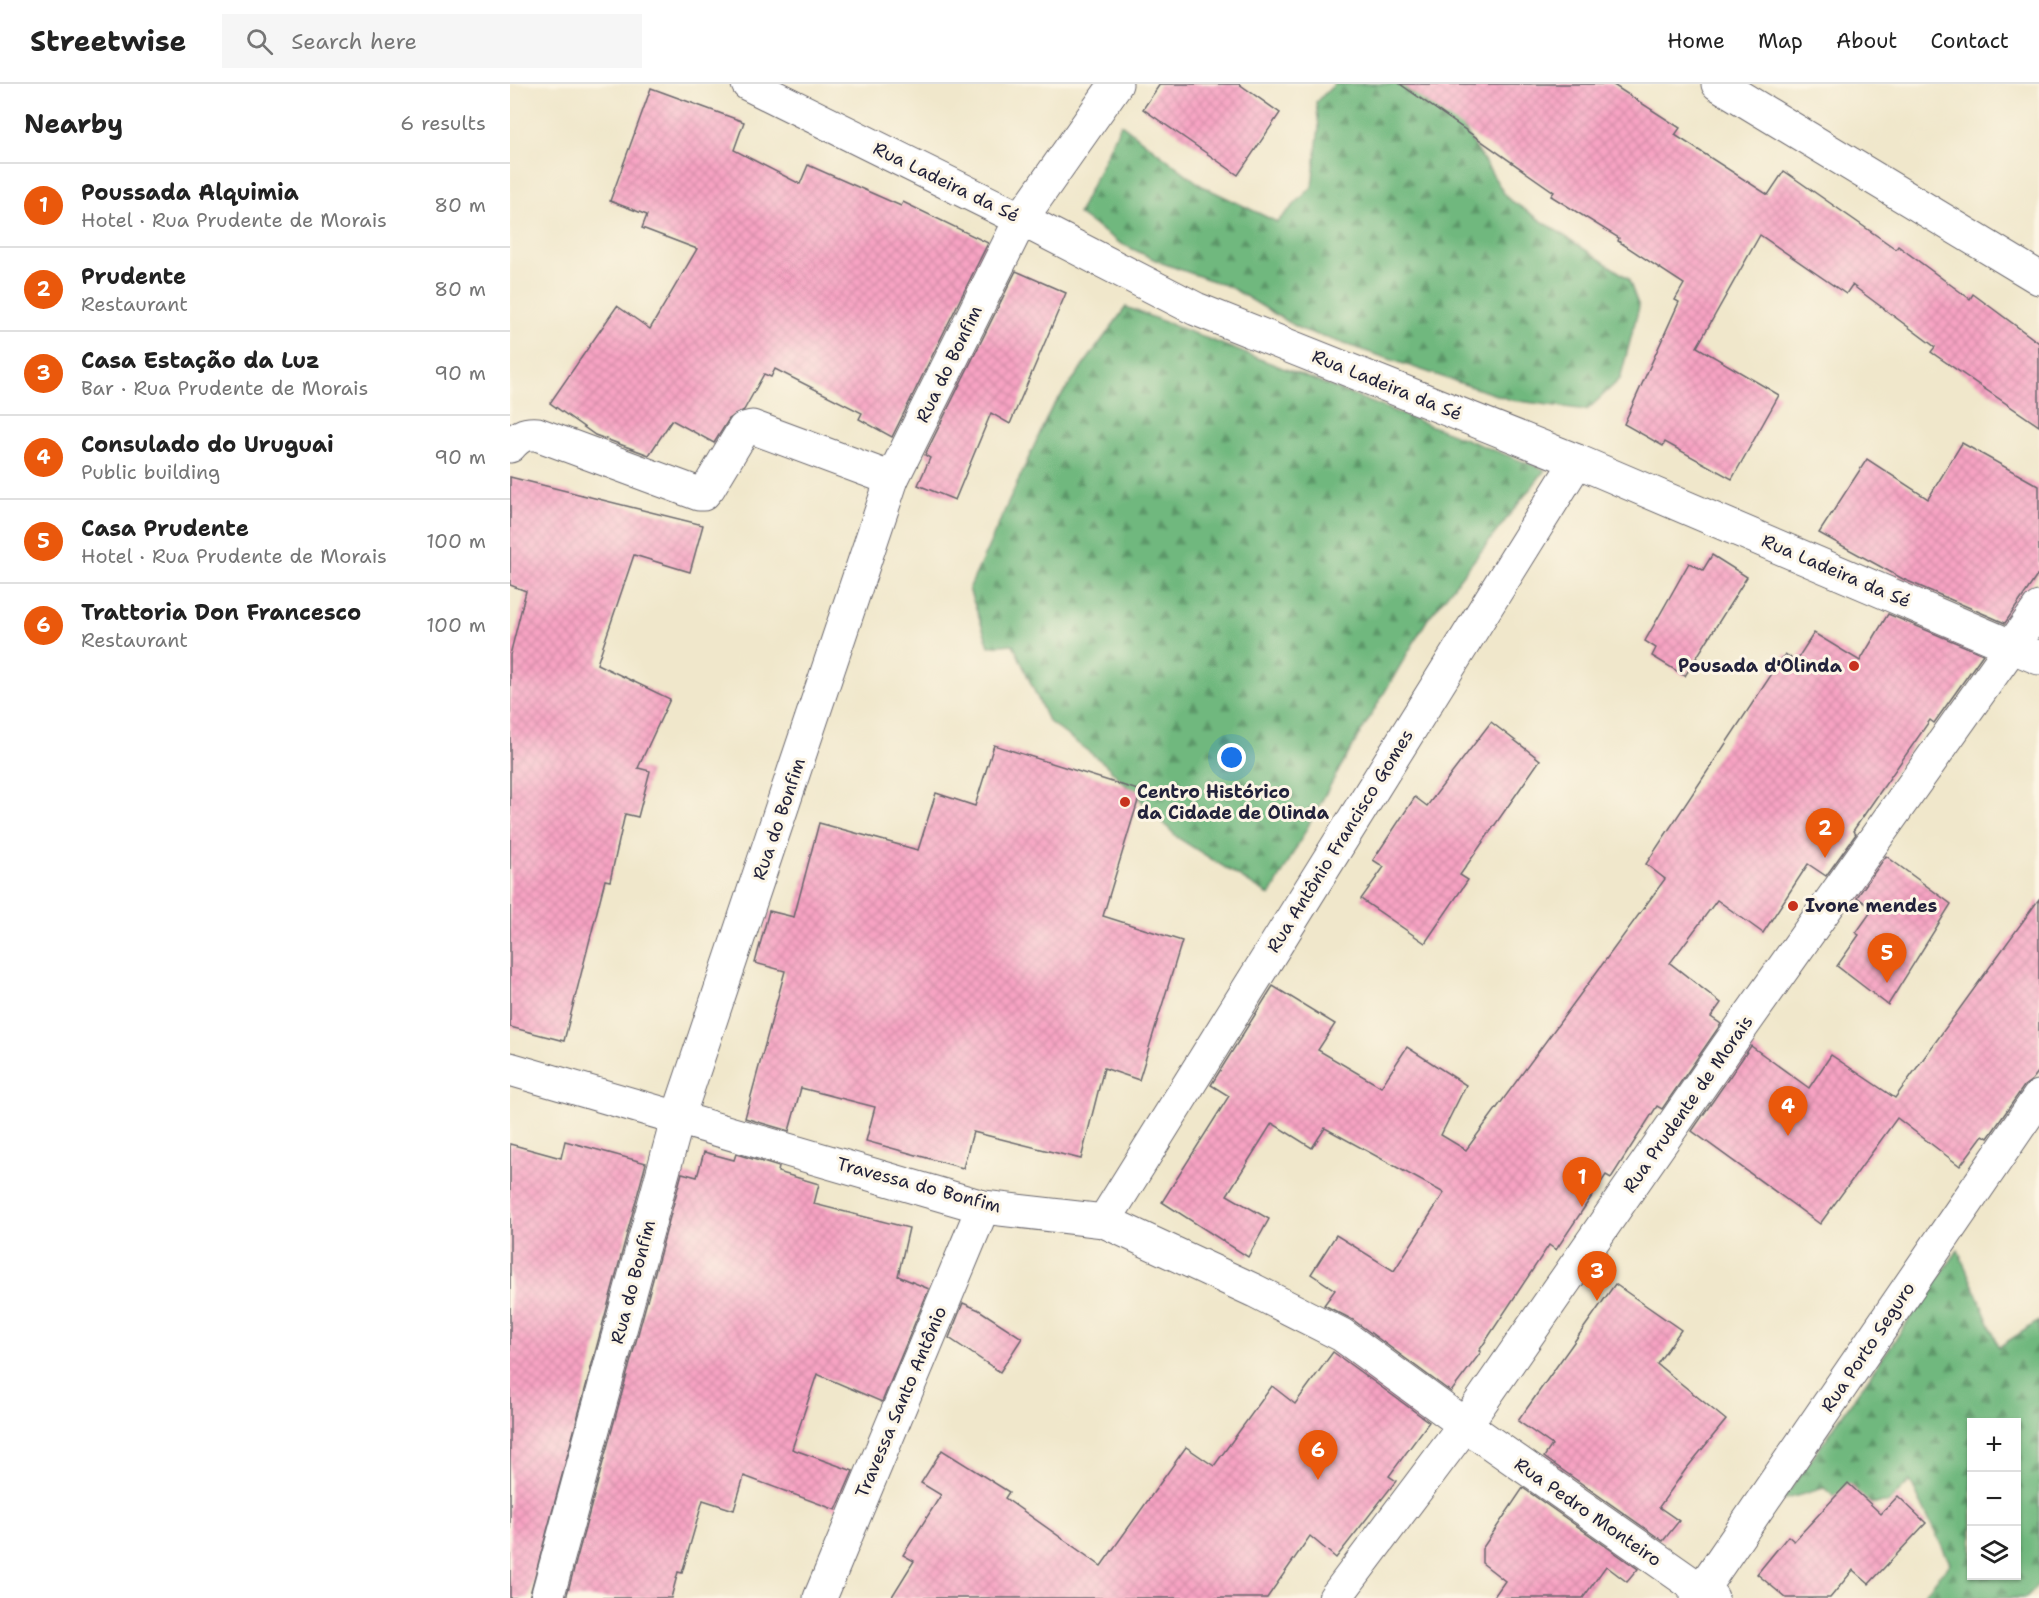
<!DOCTYPE html>
<meta charset="utf-8">
<style>
:root{--surface:#fff;--page:#f6f6f6;--text:#222;--muted:#767676;--line:#e0e0e0;--accent:#ea580c}
body{margin:0;font-family:"Shantell Sans",sans-serif;background:var(--page);color:var(--text)}
.controls{position:absolute;right:18px;bottom:18px;display:grid;overflow:hidden;border-radius:0px;box-shadow:0 2px 4px #0004}
.controls button{width:54px;height:54px;display:grid;place-items:center;padding:0;border:0;border-bottom:2px solid var(--line);background:var(--surface);color:var(--text);font:30px sans-serif}
.you{position:absolute;left:722px;top:674px;width:21px;height:21px;margin:-15px;border:4px solid #fff;border-radius:50%;background:#1a73e8;box-shadow:0 0 0 9px #1a73e833}
.badge{display:grid;place-items:center;width:39px;height:39px;border-radius:50%;background:var(--accent);color:#fff;font-size:20px;font-weight:700}
.pin{position:absolute;translate:-50% -50px;filter:drop-shadow(0 2px 3px #0008)}
.pin::after{content:'';position:absolute;top:32px;width:21px;height:18px;background:inherit;clip-path:polygon(0 0,100% 0,50% 100%)}
.list{margin:0;padding:0;list-style:none}
h2{display:flex;justify-content:space-between;align-items:center;height:78px;margin:0;padding:0 24px;font-size:26px}
h2 small{font-size:20px;font-weight:400;color:var(--muted)}
.list li{display:grid;grid-template-columns:39px 1fr auto;gap:18px;align-items:center;box-sizing:border-box;height:84px;padding:0 24px;border-top:2px solid var(--line)}
.list b{display:block;font-size:22px;white-space:nowrap}
.list p{margin:0;font-size:20px;white-space:nowrap;color:var(--muted)}
.list em{font-size:20px;font-style:normal;color:var(--muted)}
.icon{flex:none;width:33px;height:33px;fill:none;stroke:currentColor;stroke-width:2;stroke-linecap:round;stroke-linejoin:round}
.map{position:relative;flex:none;width:1529px;height:1514px;overflow:hidden}
header{display:flex;align-items:center;gap:36px;box-sizing:border-box;height:84px;padding:0 30px;background:var(--surface);border-bottom:2px solid var(--line)}
header strong{font-size:28px}
nav{display:flex;gap:33px;margin-inline-start:auto;font-size:21px}
.search{width:420px;height:54px;background:var(--page);display:flex;align-items:center;gap:15px;box-sizing:border-box;padding:0 21px;border-radius:0px;color:var(--muted);font-size:22px}
main{display:flex}
aside{flex:1;background:var(--surface)}
.map>svg:first-child{display:block}
</style>
<header>
<strong>Streetwise</strong>
<div class="search"><svg class="icon" aria-label="search" viewBox="0 0 24 24"><circle cx="10" cy="10" r="6"/><path d="M15 15l6 6"/></svg>Search here</div>
<nav><a>Home</a><a>Map</a><a>About</a><a>Contact</a></nav>
</header>
<main>
<aside>
<h2>Nearby<small>6 results</small></h2>
<ul class="list">
<li><span class="badge">1</span><div><b>Poussada Alquimia</b><p>Hotel · Rua Prudente de Morais</p></div><em>80 m</em></li>
<li><span class="badge">2</span><div><b>Prudente</b><p>Restaurant</p></div><em>80 m</em></li>
<li><span class="badge">3</span><div><b>Casa Estação da Luz</b><p>Bar · Rua Prudente de Morais</p></div><em>90 m</em></li>
<li><span class="badge">4</span><div><b>Consulado do Uruguai</b><p>Public building</p></div><em>90 m</em></li>
<li><span class="badge">5</span><div><b>Casa Prudente</b><p>Hotel · Rua Prudente de Morais</p></div><em>100 m</em></li>
<li><span class="badge">6</span><div><b>Trattoria Don Francesco</b><p>Restaurant</p></div><em>100 m</em></li>
</ul>
</aside>
<div class="map">
<svg width="1529" height="1514" viewBox="0 0 1529 1514">
<defs>
<pattern id="forest-firs" width="22" height="20" patternUnits="userSpaceOnUse" patternTransform="scale(1.5)"><rect width="22" height="20" fill="#6fb87e"/><path d="M5 1l3.5 6h-7zM16 11l3.5 6h-7z" fill="#5b9568"/></pattern>
<pattern id="building-cross-hatch" width="8" height="8" patternUnits="userSpaceOnUse" patternTransform="scale(1.5)"><rect width="8" height="8" fill="#f7a3c3"/><path d="M0 0l8 8M0 8l8-8" fill="none" stroke="#d38ca8"/></pattern>
</defs>
<rect width="100%" height="100%" fill="#fcf5e5"/>
<filter id="ink" filterUnits="userSpaceOnUse"><feTurbulence type="fractalNoise" baseFrequency=".0167" numOctaves="2"/><feDisplacementMap in="SourceGraphic" scale="12" xChannelSelector="R" yChannelSelector="G"/><feConvolveMatrix kernelMatrix="1 2 1 2 8 2 1 2 1" color-interpolation-filters="sRGB"/></filter>
<filter id="wash" filterUnits="userSpaceOnUse"><feTurbulence type="fractalNoise" baseFrequency=".008" numOctaves="4" result="noise"/><feDisplacementMap in="SourceGraphic" scale="24" xChannelSelector="R" yChannelSelector="G"/><feGaussianBlur stdDeviation="1.35" result="paint"/><feColorMatrix in="noise" values="0 0 0 0 0 0 0 0 0 0 0 0 0 0 0 0 0 1.4 0 .05"/><feComposite in="paint" operator="in"/></filter>
<g filter="url(#wash)">
<rect width="100%" height="100%" fill="#f0e7cb"/>
<!-- forest -->
<g fill="url(#forest-firs)" stroke="#486d5c" stroke-width="1.5" fill-rule="evenodd">
<path d="M 825,0 L 938,0 L 941,24 L 997,114 L 1118,194 L 1129,223 L 1110,295 L 1077,326 L 1001,316 L 790,245 L 720,203 L 652,179 L 610,159 L 568,130 L 611,40 L 692,102 L 767,138 L 802,103 L 809,43 L 806,18 Z"/>
<path d="M 616,223 L 1035,386 L 917,536 L 827,689 L 760,812 L 668,754 L 595,680 L 538,637 L 503,560 L 479,562 L 459,505 L 540,327 Z"/>
<path d="M 1448,1166 L 1489,1263 L 1529,1237 L 1529,1501 L 1515,1514 L 1411,1514 L 1440,1479 L 1400,1397 L 1378,1419 L 1333,1420 L 1314,1404 L 1273,1416 ZM 1462,1338 L 1506,1338 L 1506,1492 L 1462,1492 Z"/>
</g>
<g id="blocks">
<!-- building -->
<g fill="url(#building-cross-hatch)">
<path d="M 650,0 L 729,0 L 770,29 L 728,91 L 633,25 Z"/>
<path d="M 890,0 L 1102,0 L 1170,44 L 1165,51 L 1258,111 L 1274,87 L 1386,165 L 1388,162 L 1460,215 L 1463,210 L 1529,259 L 1529,342 L 1421,268 L 1425,263 L 1342,201 L 1336,210 L 1250,151 L 1187,263 L 1269,311 L 1222,395 L 1155,358 L 1153,362 L 1114,340 L 1169,218 L 1165,216 L 1174,200 L 1108,157 L 1109,154 L 1041,112 L 1044,108 Z"/>
<path d="M 141,4 L 234,38 L 224,66 L 290,100 L 298,81 L 391,122 L 393,118 L 478,159 L 382,353 L 349,335 L 352,329 L 265,285 L 261,293 L 254,290 L 234,326 L 219,335 L 204,359 L 162,336 L 139,371 L 85,351 L 40,319 L 107,222 L 140,245 L 187,165 L 132,144 L 137,131 L 100,117 Z"/>
<path d="M 506,187 L 556,209 L 500,340 L 481,329 L 445,416 L 408,401 L 420,374 L 415,371 Z"/>
<path d="M 1452,359 L 1529,402 L 1529,489 L 1495,539 L 1393,495 L 1309,449 L 1357,375 L 1418,415 Z"/>
<path d="M 0,393 L 193,441 L 180,488 L 124,471 L 87,580 L 160,615 L 128,684 L 140,687 L 128,733 L 115,730 L 100,797 L 95,796 L 54,957 L 0,943 L 0,571 L 16,507 L 0,501 Z"/>
<path d="M 1202,471 L 1237,493 L 1175,592 L 1142,572 L 1146,564 L 1135,557 L 1179,479 L 1193,486 Z"/>
<path d="M 1378,530 L 1473,570 L 1424,639 L 1420,636 L 1343,747 L 1346,750 L 1316,792 L 1298,780 L 1253,849 L 1207,816 L 1160,879 L 1211,919 L 1201,933 L 1211,940 L 1152,1025 L 1147,1022 L 1101,1094 L 1096,1091 L 1046,1166 L 1039,1161 L 969,1267 L 971,1268 L 941,1308 L 843,1236 L 814,1221 L 825,1206 L 801,1190 L 826,1151 L 884,1187 L 934,1109 L 815,1044 L 802,1064 L 762,1039 L 717,1111 L 759,1135 L 738,1173 L 652,1118 L 719,1012 L 701,1001 L 763,902 L 825,940 L 808,966 L 871,1003 L 897,963 L 956,1001 L 931,1051 L 956,1066 L 1155,795 L 1136,780 L 1275,570 L 1286,577 L 1304,549 L 1350,577 Z"/>
<path d="M 981,638 L 1030,676 L 950,791 L 958,796 L 915,859 L 851,815 L 874,783 L 863,776 L 905,713 L 917,722 Z"/>
<path d="M 484,661 L 631,707 L 593,832 L 672,857 L 629,996 L 594,984 L 571,1075 L 463,1048 L 453,1084 L 356,1057 L 365,1023 L 291,1004 L 279,1047 L 235,1034 L 275,887 L 245,879 L 259,827 L 284,833 L 309,739 L 408,766 L 426,709 L 465,722 Z"/>
<path d="M 1376,772 L 1441,820 L 1378,921 L 1327,882 L 1349,851 L 1346,849 L 1363,825 L 1347,813 Z"/>
<path d="M 1529,815 L 1529,987 L 1522,996 L 1514,1002 L 1478,1054 L 1473,1051 L 1450,1082 L 1387,1034 L 1310,1140 L 1182,1047 L 1241,962 L 1299,1004 L 1321,971 L 1385,1014 Z"/>
<path d="M 55,1057 L 136,1079 L 19,1514 L 0,1514 L 0,1060 L 51,1074 Z"/>
<path d="M 194,1068 L 224,1076 L 226,1070 L 269,1083 L 268,1088 L 309,1100 L 304,1120 L 399,1144 L 388,1192 L 419,1205 L 372,1318 L 307,1290 L 282,1365 L 343,1387 L 326,1426 L 234,1392 L 224,1426 L 193,1416 L 172,1489 L 168,1488 L 161,1514 L 56,1514 L 172,1089 L 187,1093 Z"/>
<path d="M 1105,1200 L 1171,1246 L 1147,1280 L 1216,1336 L 1176,1385 L 1149,1423 L 1169,1437 L 1153,1457 L 1034,1373 L 1042,1361 L 1008,1337 Z"/>
<path d="M 453,1219 L 469,1226 L 512,1254 L 490,1288 L 439,1254 Z"/>
<path d="M 823,1268 L 919,1338 L 879,1392 L 886,1397 L 826,1474 L 800,1452 L 757,1514 L 381,1514 L 404,1477 L 393,1471 L 431,1411 L 411,1399 L 432,1366 L 499,1408 L 495,1414 L 591,1482 L 676,1363 L 704,1382 L 762,1302 L 785,1320 Z"/>
<path d="M 1338,1399 L 1371,1430 L 1388,1412 L 1416,1439 L 1359,1500 L 1343,1486 L 1320,1514 L 1276,1514 L 1247,1490 L 1278,1452 L 1284,1457 Z"/>
<path d="M 1013,1404 L 1128,1485 L 1117,1498 L 1096,1482 L 1073,1514 L 983,1514 L 995,1497 L 972,1479 L 972,1465 Z"/>
</g>
</g>
</g>
<g filter="url(#ink)">
<use href="#blocks" fill-opacity="0" stroke="#6a676d" stroke-width="1.5"/>
<g fill="none" stroke-linecap="round" stroke-linejoin="round">
<defs>
<g id="street">
<path d="M 238,0 L 511,135 L 686,225 L 1067,377 L 1529,574"/>
<path d="M 1208,0 L 1529,194"/>
<path d="M 0,362 C 8,353 14,349 27,350 L 189,410 L 193,410 L 199,403 L 234,345 L 242,343 L 382,395"/>
<path d="M 0,985 L 473,1123 L 594,1137 L 745,1207 L 832,1251 L 955,1341 L 1202,1514"/>
<path d="M 594,1137 L 1067,377"/>
<path d="M 37,1514 L 168,1033 L 382,395 L 511,135 L 606,0"/>
<path d="M 310,1514 L 473,1123"/>
<path d="M 825,1514 L 955,1341 L 1218,962 L 1529,524"/>
<path d="M 1186,1514 L 1529,1013"/>
</g>
</defs>
<!-- street casing -->
<use href="#street" stroke="#6a676d" stroke-width="35"/>
<!-- street -->
<use href="#street" stroke="#fff" stroke-width="33"/>
</g>
</g>
<!-- markers -->
<g fill="#c8321e" stroke="#fcf5e5" stroke-width="2">
<circle cx="1344" cy="582" r="6"/>
<circle cx="615" cy="718" r="6"/>
<circle cx="1283" cy="822" r="6"/>
</g>
<g text-anchor="middle" stroke-width="6" stroke-linejoin="round" paint-order="stroke">
<!-- street labels -->
<g font-size="18" fill="#22223b" stroke="#fcf5e5">
<text transform="translate(436 98) rotate(26)" y="6">Rua Ladeira da Sé</text>
<text transform="translate(439 280) rotate(-64)" y="6">Rua do Bonfim</text>
<text transform="translate(877 301) rotate(22)" y="6">Rua Ladeira da Sé</text>
<text transform="translate(1326 487) rotate(23)" y="6">Rua Ladeira da Sé</text>
<text transform="translate(269 735) rotate(-71)" y="6">Rua do Bonfim</text>
<text transform="translate(830 757) rotate(-58)" y="6">Rua Antônio Francisco Gomes</text>
<text transform="translate(1178 1020) rotate(-55)" y="6">Rua Prudente de Morais</text>
<text transform="translate(409 1101) rotate(15)" y="6">Travessa do Bonfim</text>
<text transform="translate(123 1198) rotate(-75)" y="6">Rua do Bonfim</text>
<text transform="translate(1358 1263) rotate(-56)" y="6">Rua Porto Seguro</text>
<text transform="translate(391 1318) rotate(-67)" y="6">Travessa Santo Antônio</text>
<text transform="translate(1078 1428) rotate(35)" y="6">Rua Pedro Monteiro</text>
</g>
<!-- poi labels -->
<g font-size="18" font-weight="bold" fill="#22223b" stroke="#fcf5e5" text-anchor="start">
<text x="1332" y="588" text-anchor="end">Pousada d'Olinda</text>
<text x="627" y="714">Centro Histórico<tspan x="627" dy="21">da Cidade de Olinda</tspan></text>
<text x="1295" y="828">Ivone mendes</text>
</g>
</g>
</svg>
<div class="controls">
<button>+</button>
<button>−</button>
<button><svg class="icon" aria-label="layers" viewBox="0 0 24 24"><path d="M12 4l9 5-9 5-9-5zM3 14l9 5 9-5"/></svg></button>
</div>
<div class="you"></div>
<div class="pin badge" style="left:1072px;top:1123px">1</div>
<div class="pin badge" style="left:1315px;top:774px">2</div>
<div class="pin badge" style="left:1087px;top:1217px">3</div>
<div class="pin badge" style="left:1278px;top:1052px">4</div>
<div class="pin badge" style="left:1377px;top:899px">5</div>
<div class="pin badge" style="left:808px;top:1396px">6</div>
</div>
</main>
